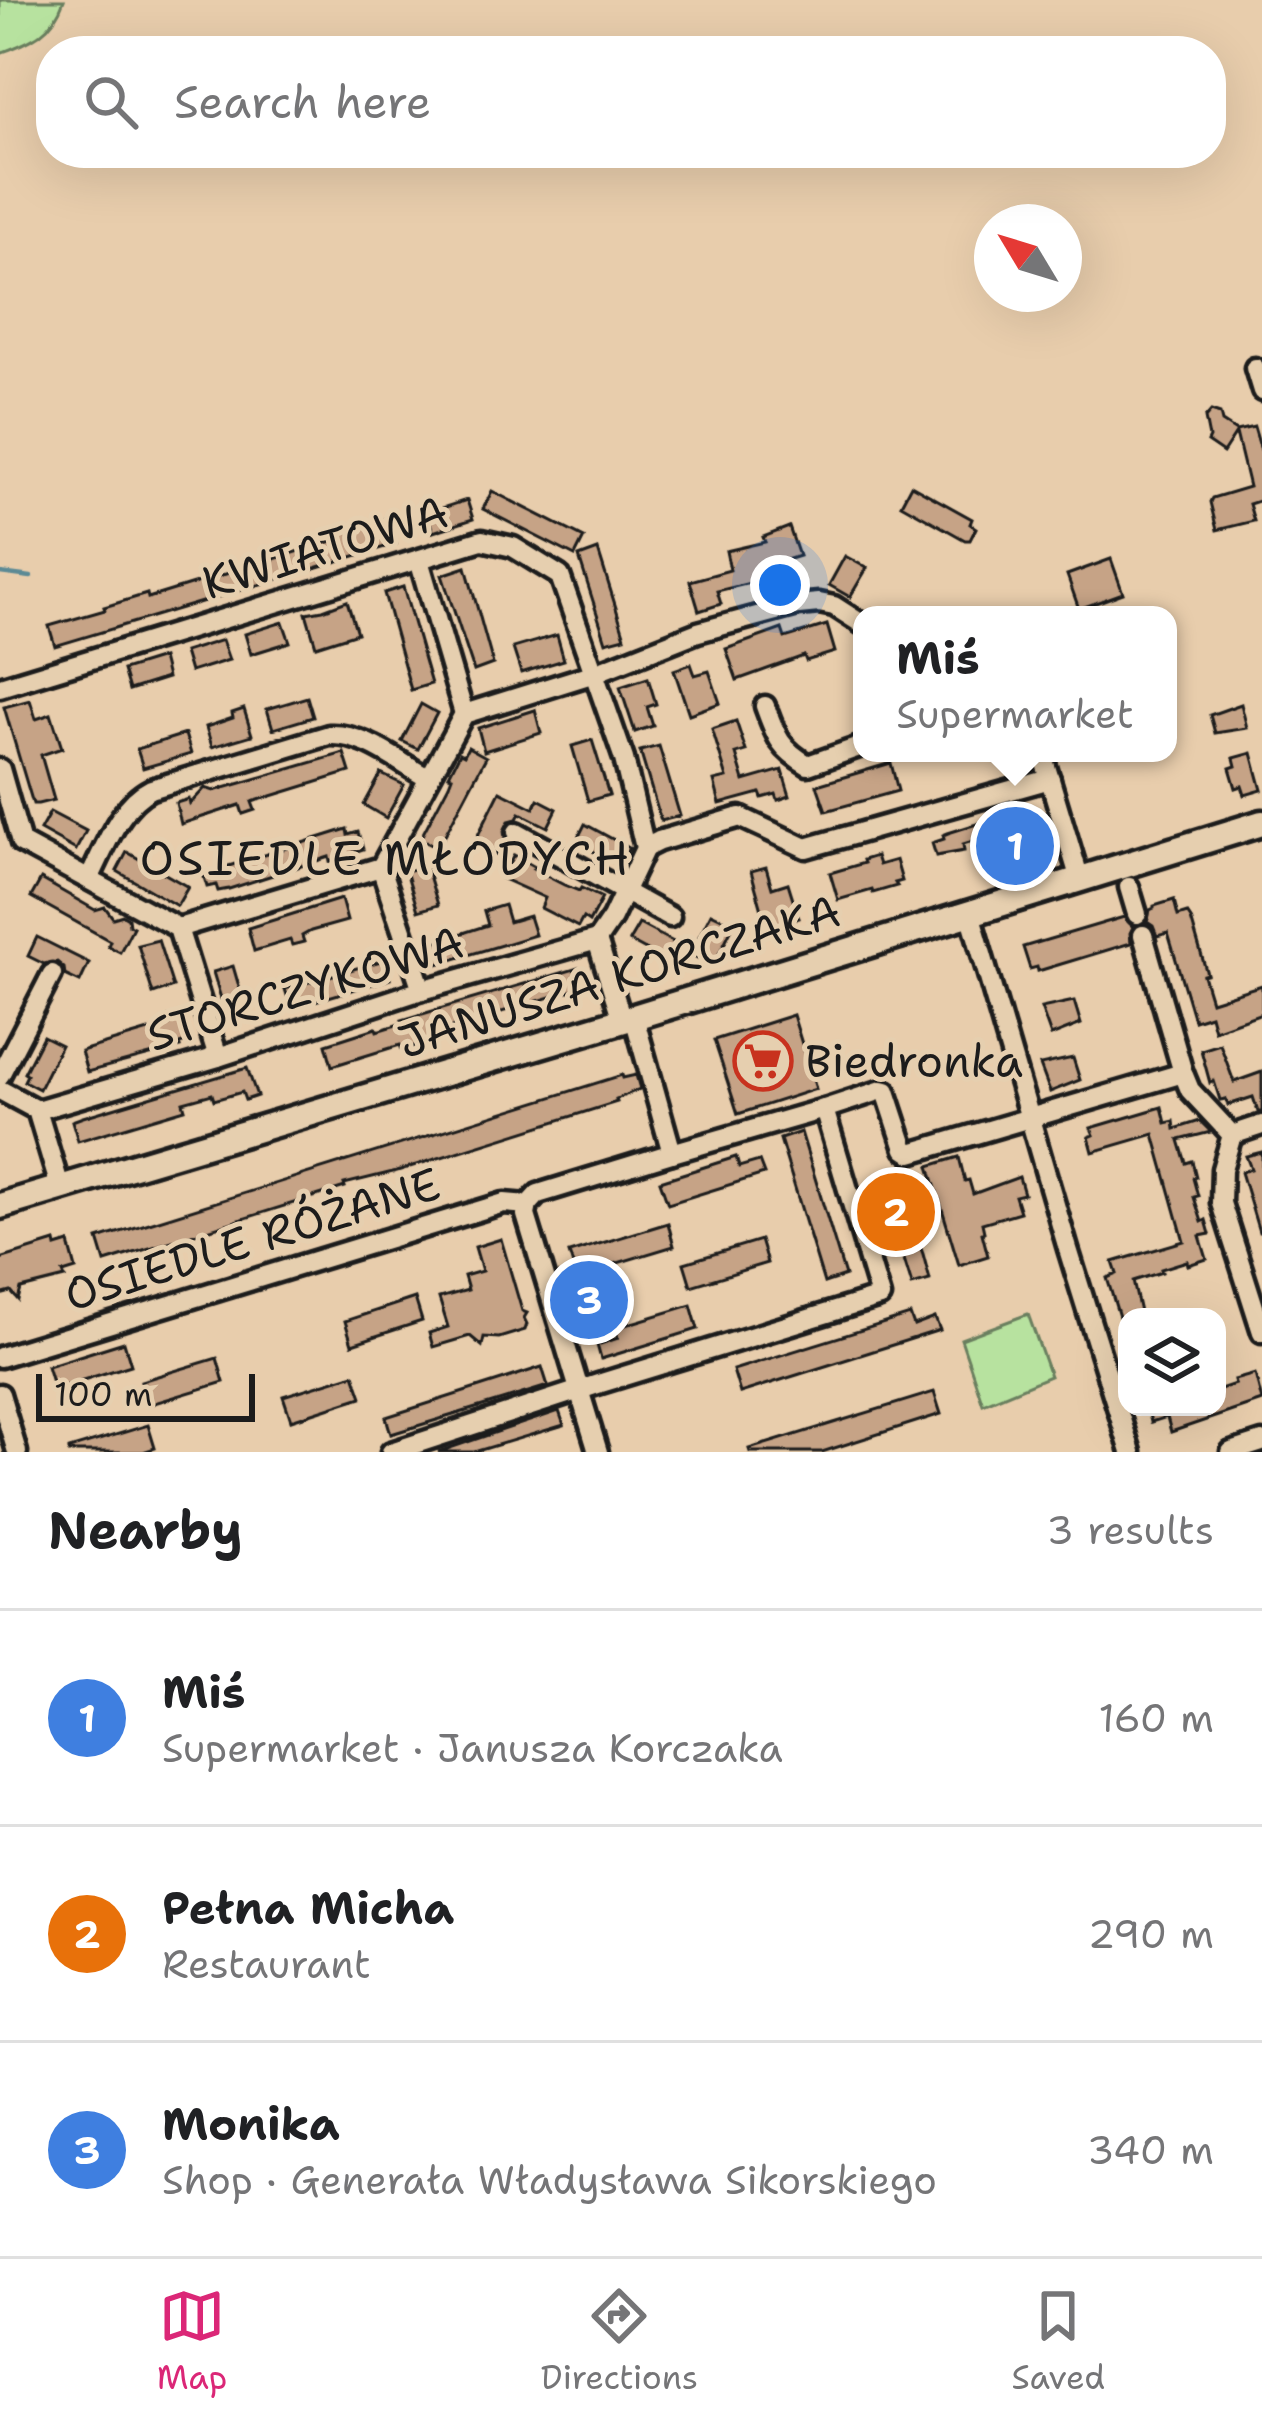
<!DOCTYPE html>
<meta charset="utf-8">
<style>
:root{--surface:#fff;--page:#f6f6f6;--text:#202124;--muted:#757577;--line:#e0e0e0;--accent:#db2777}
body{margin:0;font-family:"Shantell Sans",sans-serif;background:var(--page);color:var(--text)}
.controls{position:absolute;right:36px;bottom:36px;display:grid;overflow:hidden;border-radius:24px;box-shadow:0 12px 48px #0002}
.controls button{width:108px;height:108px;display:grid;place-items:center;padding:0;border:0;border-bottom:3px solid var(--line);background:var(--surface);color:var(--text);font:60px sans-serif}
.compass{position:absolute;left:974px;top:204px;width:108px;height:108px;border-radius:50%;background:var(--surface);box-shadow:0 12px 48px #0002;rotate:308deg}
.scale{position:absolute;left:36px;bottom:30px;width:219px;box-sizing:border-box;padding-left:12px;border:6px solid #1c1c1c;border-top:0;font-size:33px;line-height:42px;white-space:nowrap;color:#1c1c1c;-webkit-text-stroke:9px #e6cfaf;paint-order:stroke}
.you{position:absolute;left:780px;top:585px;width:42px;height:42px;margin:-30px;border:9px solid #fff;border-radius:50%;background:#1a73e8;box-shadow:0 0 0 18px #1a73e833}
.badge{display:grid;place-items:center;width:78px;height:78px;border-radius:50%;background:var(--accent);color:#fff;font-size:39px;font-weight:700}
.pin{position:absolute;translate:-50% -50%;border:6px solid #fff;box-shadow:0 3px 12px #0006}
.popup{position:absolute;left:853px;top:606px;width:324px;height:156px;box-sizing:border-box;display:grid;place-content:center;border-radius:24px;background:var(--surface);filter:drop-shadow(0 3px 9px #0005);font-size:39px;white-space:nowrap;color:var(--muted)}
.popup b{font-size:45px;color:var(--text)}
.popup::after{content:'';position:absolute;left:50%;top:100%;margin-left:-24px;border:24px solid transparent;border-top-color:var(--surface)}
.list{margin:0;padding:0;list-style:none}
h2{display:flex;justify-content:space-between;align-items:center;height:156px;margin:0;padding:0 48px;font-size:51px}
h2 small{font-size:39px;font-weight:400;color:var(--muted)}
.list li{display:grid;grid-template-columns:78px 1fr auto;gap:36px;align-items:center;box-sizing:border-box;height:216px;padding:0 48px;border-top:3px solid var(--line)}
.list b{display:block;font-size:45px;white-space:nowrap}
.list p{margin:0;font-size:39px;white-space:nowrap;color:var(--muted)}
.list em{font-size:39px;font-style:normal;color:var(--muted)}
.icon{flex:none;width:66px;height:66px;fill:none;stroke:currentColor;stroke-width:2;stroke-linecap:round;stroke-linejoin:round}
.map{position:relative;flex:none;width:1262px;height:1452px;overflow:hidden}
.search{position:absolute;background:var(--surface);box-shadow:0 12px 48px #0002;left:36px;right:36px;top:36px;height:132px;display:flex;align-items:center;gap:30px;box-sizing:border-box;padding:0 42px;border-radius:48px;color:var(--muted);font-size:45px}
.sheet{height:804px;background:var(--surface)}
nav{display:flex;justify-content:space-around;align-items:center;box-sizing:border-box;height:168px;border-top:3px solid var(--line);background:var(--surface);font-size:33px;color:var(--muted)}
nav a{display:grid;justify-items:center;gap:6px}
nav .on{color:var(--accent)}
.map>svg:first-child{display:block}
</style>
<div class="map">
<svg width="1262" height="1452" viewBox="0 0 1262 1452">
<rect width="100%" height="100%" fill="#e8cdac"/>
<filter id="ink" filterUnits="userSpaceOnUse"><feTurbulence type="fractalNoise" baseFrequency=".00833" numOctaves="2"/><feDisplacementMap in="SourceGraphic" scale="24" xChannelSelector="R" yChannelSelector="G"/><feConvolveMatrix kernelMatrix="1 2 1 2 8 2 1 2 1" color-interpolation-filters="sRGB"/></filter>
<g filter="url(#ink)">
<!-- green -->
<g fill="#b7e29f" stroke="#6a7f5e" stroke-width="3">
<path d="M 0,0 L 64,0 C 52,34 32,41 0,53 Z"/>
<path d="M 1028,1314 L 1050,1376 L 983,1404 L 961,1339 Z"/>
</g>
<g fill="none" stroke-linecap="round" stroke-linejoin="round">
<!-- stream -->
<path stroke="#5c8a95" stroke-width="4.5" d="M 0,573 L 31,577"/>
</g>
<!-- building -->
<g fill="#c6a386" stroke="#1c1c1c" stroke-width="3">
<path d="M 1211,411 L 1220,414 L 1222,422 L 1236,431 L 1254,427 L 1262,454 L 1262,500 L 1249,504 L 1254,521 L 1217,530 L 1210,502 L 1212,498 L 1249,487 L 1236,433 L 1223,453 L 1207,442 L 1209,438 L 1205,418 Z"/>
<path d="M 911,485 L 972,519 L 970,524 L 976,528 L 970,540 L 965,540 L 901,504 Z"/>
<path d="M 492,491 L 584,538 L 575,556 L 483,509 Z"/>
<path d="M 467,500 L 473,519 L 433,532 L 427,513 Z"/>
<path d="M 387,518 L 395,544 L 55,646 L 49,626 L 105,610 L 104,607 L 147,594 L 148,598 L 339,539 L 337,533 Z"/>
<path d="M 789,527 L 799,556 L 783,561 L 787,573 L 764,582 L 766,590 L 753,594 L 750,583 L 717,591 L 721,604 L 699,611 L 690,581 L 730,570 L 726,551 L 765,542 L 763,537 Z"/>
<path d="M 598,550 L 625,637 L 606,642 L 579,557 Z"/>
<path d="M 845,556 L 867,568 L 850,597 L 829,585 Z"/>
<path d="M 1111,559 L 1123,593 L 1079,609 L 1067,575 Z"/>
<path d="M 466,567 L 493,664 L 474,671 L 442,575 Z"/>
<path d="M 403,587 L 431,684 L 411,690 L 384,593 Z"/>
<path d="M 347,601 L 357,633 L 316,646 L 306,613 L 323,610 Z"/>
<path d="M 283,622 L 290,642 L 251,654 L 245,634 Z"/>
<path d="M 827,625 L 835,652 L 806,661 L 804,656 L 737,680 L 726,649 L 782,629 L 785,638 Z"/>
<path d="M 557,635 L 564,660 L 521,673 L 513,648 Z"/>
<path d="M 222,640 L 229,660 L 190,672 L 184,652 Z"/>
<path d="M 162,658 L 167,678 L 129,690 L 123,670 Z"/>
<path d="M 691,664 L 695,675 L 709,671 L 720,703 L 689,714 L 674,670 Z"/>
<path d="M 648,678 L 656,704 L 647,707 L 653,726 L 635,732 L 620,687 Z"/>
<path d="M 307,697 L 313,717 L 273,729 L 267,709 Z"/>
<path d="M 30,700 L 36,719 L 51,714 L 62,748 L 41,755 L 54,800 L 38,804 L 33,804 L 4,707 Z"/>
<path d="M 421,704 L 437,713 L 418,749 L 402,741 Z"/>
<path d="M 1241,704 L 1247,728 L 1215,733 L 1210,715 Z"/>
<path d="M 244,709 L 252,735 L 212,747 L 206,727 L 233,718 L 232,713 Z"/>
<path d="M 535,710 L 541,733 L 484,751 L 478,728 Z"/>
<path d="M 736,721 L 746,751 L 736,754 L 744,781 L 782,770 L 790,796 L 778,800 L 776,794 L 762,798 L 760,793 L 720,804 L 714,781 L 727,778 L 712,729 Z"/>
<path d="M 185,734 L 191,754 L 143,768 L 137,749 Z"/>
<path d="M 592,740 L 609,795 L 588,801 L 572,746 Z"/>
<path d="M 659,746 L 680,816 L 661,821 L 640,751 Z"/>
<path d="M 468,747 L 486,757 L 438,848 L 420,839 L 449,784 L 452,776 L 449,775 L 460,753 L 464,755 Z"/>
<path d="M 344,753 L 350,772 L 252,802 L 255,810 L 243,814 L 240,805 L 181,824 L 176,803 L 189,799 L 190,804 L 205,788 L 214,791 Z"/>
<path d="M 1252,753 L 1262,790 L 1245,795 L 1242,786 L 1236,788 L 1230,768 L 1236,766 L 1234,758 Z"/>
<path d="M 891,763 L 898,791 L 826,811 L 817,785 Z"/>
<path d="M 381,774 L 404,785 L 386,818 L 364,805 Z"/>
<path d="M 500,791 L 534,808 L 538,799 L 557,809 L 548,827 L 520,813 L 517,819 L 509,821 L 504,831 L 505,838 L 495,855 L 474,843 Z"/>
<path d="M 50,812 L 86,831 L 76,850 L 40,830 Z"/>
<path d="M 1012,813 L 1018,832 L 1032,828 L 1040,856 L 999,868 L 989,836 L 963,844 L 964,851 L 936,856 L 932,843 L 944,839 L 943,835 L 948,833 Z"/>
<path d="M 585,824 L 629,848 L 619,865 L 576,842 Z"/>
<path d="M 347,829 L 348,835 L 358,832 L 363,849 L 354,852 L 354,854 L 330,862 L 329,857 L 229,889 L 218,891 L 216,885 L 207,887 L 203,874 Z"/>
<path d="M 127,852 L 188,887 L 177,906 L 117,871 Z"/>
<path d="M 514,855 L 535,867 L 533,869 L 564,885 L 579,891 L 581,888 L 602,898 L 589,922 L 583,918 L 578,927 L 541,908 L 545,898 L 501,878 Z"/>
<path d="M 876,856 L 879,865 L 896,860 L 902,881 L 895,883 L 897,886 L 873,893 L 872,890 L 838,900 L 830,873 L 864,863 L 863,860 Z"/>
<path d="M 426,865 L 438,905 L 418,911 L 406,871 Z"/>
<path d="M 766,867 L 772,888 L 788,883 L 799,918 L 767,928 L 751,871 Z"/>
<path d="M 41,879 L 95,910 L 105,907 L 113,918 L 123,915 L 128,918 L 129,925 L 133,927 L 120,952 L 108,946 L 110,941 L 31,897 Z"/>
<path d="M 341,899 L 347,921 L 311,931 L 302,936 L 304,942 L 292,945 L 290,940 L 254,951 L 248,928 Z"/>
<path d="M 1174,900 L 1178,916 L 1187,913 L 1191,919 L 1207,974 L 1203,975 L 1211,1001 L 1262,985 L 1262,1013 L 1214,1030 L 1210,1015 L 1194,1020 L 1168,933 L 1157,936 L 1153,926 L 1147,922 L 1150,910 L 1154,908 L 1154,906 Z"/>
<path d="M 504,905 L 509,922 L 529,916 L 535,935 L 428,967 L 422,946 L 488,925 L 484,911 Z"/>
<path d="M 711,913 L 734,924 L 713,966 L 690,954 Z"/>
<path d="M 1124,917 L 1133,927 L 1130,933 L 1131,943 L 1038,971 L 1037,967 L 1030,969 L 1023,947 Z"/>
<path d="M 639,924 L 675,943 L 666,961 L 629,941 Z"/>
<path d="M 37,937 L 89,963 L 80,982 L 65,975 L 64,968 L 57,962 L 44,964 L 28,956 Z"/>
<path d="M 158,940 L 173,987 L 153,994 L 138,945 Z"/>
<path d="M 384,960 L 390,979 L 291,1008 L 285,989 Z"/>
<path d="M 233,966 L 245,1007 L 225,1012 L 213,972 Z"/>
<path d="M 578,968 L 584,987 L 449,1028 L 429,1035 L 431,1041 L 402,1050 L 400,1045 L 332,1066 L 326,1044 L 376,1028 L 377,1031 L 403,1023 L 402,1020 Z"/>
<path d="M 1074,1001 L 1081,1024 L 1051,1036 L 1041,1008 Z"/>
<path d="M 178,1014 L 187,1042 L 179,1044 L 180,1047 L 87,1072 L 81,1051 L 169,1025 L 166,1018 Z"/>
<path d="M 793,1015 L 816,1089 L 738,1114 L 714,1040 Z"/>
<path d="M 43,1036 L 61,1045 L 39,1089 L 24,1081 L 27,1075 L 24,1073 Z"/>
<path d="M 1220,1044 L 1234,1082 L 1262,1072 L 1262,1112 L 1258,1112 L 1253,1097 L 1228,1105 L 1226,1099 L 1220,1100 L 1214,1081 L 1210,1083 L 1201,1050 Z"/>
<path d="M 1073,1058 L 1080,1080 L 1050,1092 L 1040,1065 Z"/>
<path d="M 247,1068 L 257,1096 L 245,1100 L 242,1092 L 214,1100 L 212,1094 L 183,1102 L 185,1109 L 78,1141 L 72,1121 L 83,1117 Z"/>
<path d="M 622,1075 L 623,1078 L 636,1075 L 640,1089 L 616,1099 L 617,1102 L 397,1171 L 344,1184 L 345,1187 L 105,1262 L 98,1239 Z"/>
<path d="M 1162,1107 L 1166,1123 L 1174,1121 L 1175,1129 L 1200,1121 L 1211,1132 L 1179,1140 L 1186,1163 L 1192,1161 L 1196,1177 L 1193,1178 L 1198,1196 L 1194,1197 L 1202,1222 L 1206,1220 L 1210,1234 L 1200,1236 L 1207,1259 L 1188,1265 L 1187,1261 L 1161,1269 L 1162,1272 L 1133,1281 L 1141,1317 L 1119,1317 L 1107,1278 L 1117,1274 L 1113,1262 L 1184,1241 L 1154,1134 L 1093,1152 L 1089,1137 L 1094,1135 L 1091,1128 Z"/>
<path d="M 801,1132 L 845,1276 L 824,1283 L 780,1139 Z"/>
<path d="M 1262,1152 L 1262,1232 L 1259,1232 L 1241,1172 L 1251,1169 L 1246,1156 Z"/>
<path d="M 736,1157 L 739,1167 L 759,1161 L 764,1174 L 668,1204 L 660,1181 Z"/>
<path d="M 959,1157 L 965,1181 L 969,1180 L 973,1194 L 1019,1177 L 1024,1194 L 1015,1196 L 1020,1212 L 982,1223 L 984,1232 L 982,1233 L 988,1256 L 959,1265 L 929,1166 Z"/>
<path d="M 899,1196 L 915,1242 L 918,1241 L 923,1254 L 930,1280 L 912,1285 L 886,1201 Z"/>
<path d="M 668,1223 L 674,1246 L 598,1269 L 596,1263 L 574,1269 L 569,1253 Z"/>
<path d="M 501,1239 L 522,1311 L 527,1313 L 524,1318 L 527,1324 L 525,1330 L 499,1338 L 484,1337 L 482,1346 L 470,1336 L 433,1347 L 429,1333 L 448,1327 L 439,1298 L 468,1290 L 464,1276 L 482,1271 L 475,1247 Z"/>
<path d="M 760,1240 L 767,1263 L 691,1286 L 684,1263 Z"/>
<path d="M 55,1242 L 56,1247 L 69,1243 L 76,1269 L 63,1273 L 65,1278 L 21,1289 L 18,1300 L 11,1292 L 0,1295 L 0,1259 Z"/>
<path d="M 415,1298 L 422,1321 L 352,1344 L 345,1321 Z"/>
<path d="M 691,1305 L 698,1329 L 601,1359 L 597,1345 L 618,1338 L 615,1328 Z"/>
<path d="M 910,1315 L 914,1326 L 935,1318 L 940,1330 L 740,1393 L 733,1370 Z"/>
<path d="M 124,1342 L 131,1365 L 54,1389 L 47,1366 Z"/>
<path d="M 217,1358 L 224,1382 L 148,1405 L 141,1381 Z"/>
<path d="M 542,1367 L 548,1386 L 391,1434 L 386,1417 Z"/>
<path d="M 354,1374 L 362,1397 L 291,1420 L 283,1396 Z"/>
<path d="M 1255,1374 L 1262,1401 L 1171,1432 L 1167,1417 L 1151,1422 L 1147,1407 L 1217,1407 L 1217,1390 L 1235,1384 L 1234,1380 Z"/>
<path d="M 934,1392 L 941,1414 L 822,1452 L 750,1452 L 749,1449 Z"/>
<path d="M 559,1411 L 564,1425 L 474,1452 L 438,1452 Z"/>
<path d="M 148,1425 L 155,1448 L 143,1452 L 69,1452 L 69,1449 Z"/>
</g>
<g fill="none" stroke-linecap="round" stroke-linejoin="round">
<defs>
<g id="street">
<path d="M 1255,368 L 1262,391"/>
<path d="M 419,560 L 464,714"/>
<path d="M 0,687 L 482,540 L 513,547 L 560,576 L 624,759 L 645,848 L 612,918 L 597,940 L 622,1020"/>
<path d="M 765,706 C 776,736 779,748 808,765 L 862,746"/>
<path d="M 1042,753 L 1080,880"/>
<path d="M 0,769 L 21,843 L 178,928 L 218,1057"/>
<path d="M 517,832 L 670,917"/>
<path d="M 645,848 L 659,841 L 740,817 L 806,848 L 1050,779"/>
<path d="M 381,867 L 422,990"/>
<path d="M 89,879 C 105,848 119,805 151,789 L 329,735 C 364,733 398,762 428,778"/>
<path d="M 1129,887 L 1137,914"/>
<path d="M 970,913 L 1068,1249 L 1131,1452"/>
<path d="M 178,928 L 381,867 L 464,714 L 592,674 L 698,632 L 798,605 L 819,603 L 834,606 L 862,624"/>
<path d="M 1183,1073 L 1190,1090 L 1232,1135 L 1262,1125"/>
<path d="M 0,1075 L 52,974"/>
<path d="M 0,1090 L 37,1110 L 60,1187"/>
<path d="M 824,1109 L 882,1090 L 886,1091 L 905,1149 L 911,1153 L 1183,1073 L 1143,935"/>
<path d="M 37,1110 L 218,1057 L 422,990 L 597,940"/>
<path d="M 1232,1135 L 1222,1169 L 1221,1203 L 1262,1332"/>
<path d="M 0,1357 L 504,1203 L 528,1205"/>
<path d="M 0,1394 L 17,1452"/>
<path d="M 391,1452 L 598,1384 L 880,1297 L 824,1109 L 672,1153"/>
<path d="M 598,1452 L 526,1215 L 528,1205 L 538,1194 L 672,1153 L 634,1017"/>
<path d="M 1231,1452 L 1262,1442"/>
</g>
<path id="secondary" d="M 0,1206 L 634,1017 L 1262,823"/>
</defs>
<!-- street casing -->
<use href="#street" stroke="#1c1c1c" stroke-width="27"/>
<!-- secondary casing -->
<use href="#secondary" stroke="#1c1c1c" stroke-width="33"/>
<!-- street -->
<use href="#street" stroke="#e6cfaf" stroke-width="18"/>
<!-- secondary -->
<use href="#secondary" stroke="#e6cfaf" stroke-width="24"/>
</g>
</g>
<!-- icons -->
<defs>
<symbol id="supermarket-ring" viewBox="-11 -11 22 22"><circle r="9.5" fill="#e6cfaf" stroke="#c8321e" stroke-width="1.5"/><path d="M-6-5.5h2.5l.6 2H6L4.5 2H-2.5L-4.4-4H-6ZM-1.5 3.2a1.3 1.3 0 1 0 .1 0ZM3 3.2a1.3 1.3 0 1 0 .1 0Z" fill="#c8321e"/></symbol>
</defs>
<g fill-rule="evenodd">
<use href="#supermarket-ring" x="730" y="1028" width="66" height="66"/>
</g>
<g text-anchor="middle" stroke-width="10" stroke-linejoin="round" paint-order="stroke">
<!-- street labels -->
<g font-size="45" fill="#1c1c1c" stroke="#e6cfaf">
<text transform="translate(325 547) rotate(-17)" y="16">KWIATOWA</text>
<text transform="translate(619 976) rotate(-17)" y="16">JANUSZA KORCZAKA</text>
<text transform="translate(305 988) rotate(-17)" y="16">STORCZYKOWA</text>
<text transform="translate(252 1239) rotate(-17)" y="16">OSIEDLE RÓŻANE</text>
</g>
<!-- poi labels -->
<g font-size="45" fill="#1c1c1c" stroke="#e6cfaf" text-anchor="start">
<text x="805" y="1077">Biedronka</text>
</g>
<!-- neighbourhood labels -->
<g font-size="48" letter-spacing="3" fill="#1c1c1c" stroke="#e6cfaf">
<text x="386" y="875">OSIEDLE MŁODYCH</text>
</g>
</g>
</svg>
<div class="controls">
<button><svg class="icon" aria-label="layers" viewBox="0 0 24 24"><path d="M12 4l9 5-9 5-9-5zM3 14l9 5 9-5"/></svg></button>
</div>
<svg class="compass" viewBox="-18 -18 36 36"><path d="M0-13l5 13h-10z" fill="#e53935"/><path d="M0 13l5-13h-10z" fill="#757577"/></svg>
<div class="scale">100 m</div>
<div class="you"></div>
<div class="pin badge" style="left:1015px;top:846px;background:#3f7fe0">1</div>
<div class="popup"><b>Miś</b>Supermarket</div>
<div class="pin badge" style="left:896px;top:1212px;background:#e8710a">2</div>
<div class="pin badge" style="left:589px;top:1300px;background:#3f7fe0">3</div>
<div class="search"><svg class="icon" aria-label="search" viewBox="0 0 24 24"><circle cx="10" cy="10" r="6"/><path d="M15 15l6 6"/></svg>Search here</div>
</div>
<section class="sheet">
<h2>Nearby<small>3 results</small></h2>
<ul class="list">
<li><span class="badge" style="background:#3f7fe0">1</span><div><b>Miś</b><p>Supermarket · Janusza Korczaka</p></div><em>160 m</em></li>
<li><span class="badge" style="background:#e8710a">2</span><div><b>Pełna Micha</b><p>Restaurant</p></div><em>290 m</em></li>
<li><span class="badge" style="background:#3f7fe0">3</span><div><b>Monika</b><p>Shop · Generała Władysława Sikorskiego</p></div><em>340 m</em></li>
</ul>
</section>
<nav>
<a class="on"><svg class="icon" aria-label="map" viewBox="0 0 24 24"><path d="M3 6l6-2 6 2 6-2v14l-6 2-6-2-6 2zM9 4v14M15 6v14"/></svg>Map</a>
<a><svg class="icon" aria-label="directions" viewBox="0 0 24 24"><path d="M12 3l9 9-9 9-9-9zM9 14v-3h6M13 9l2 2-2 2"/></svg>Directions</a>
<a><svg class="icon" aria-label="saved" viewBox="0 0 24 24"><path d="M7 4h10v16l-5-4-5 4z"/></svg>Saved</a>
</nav>
